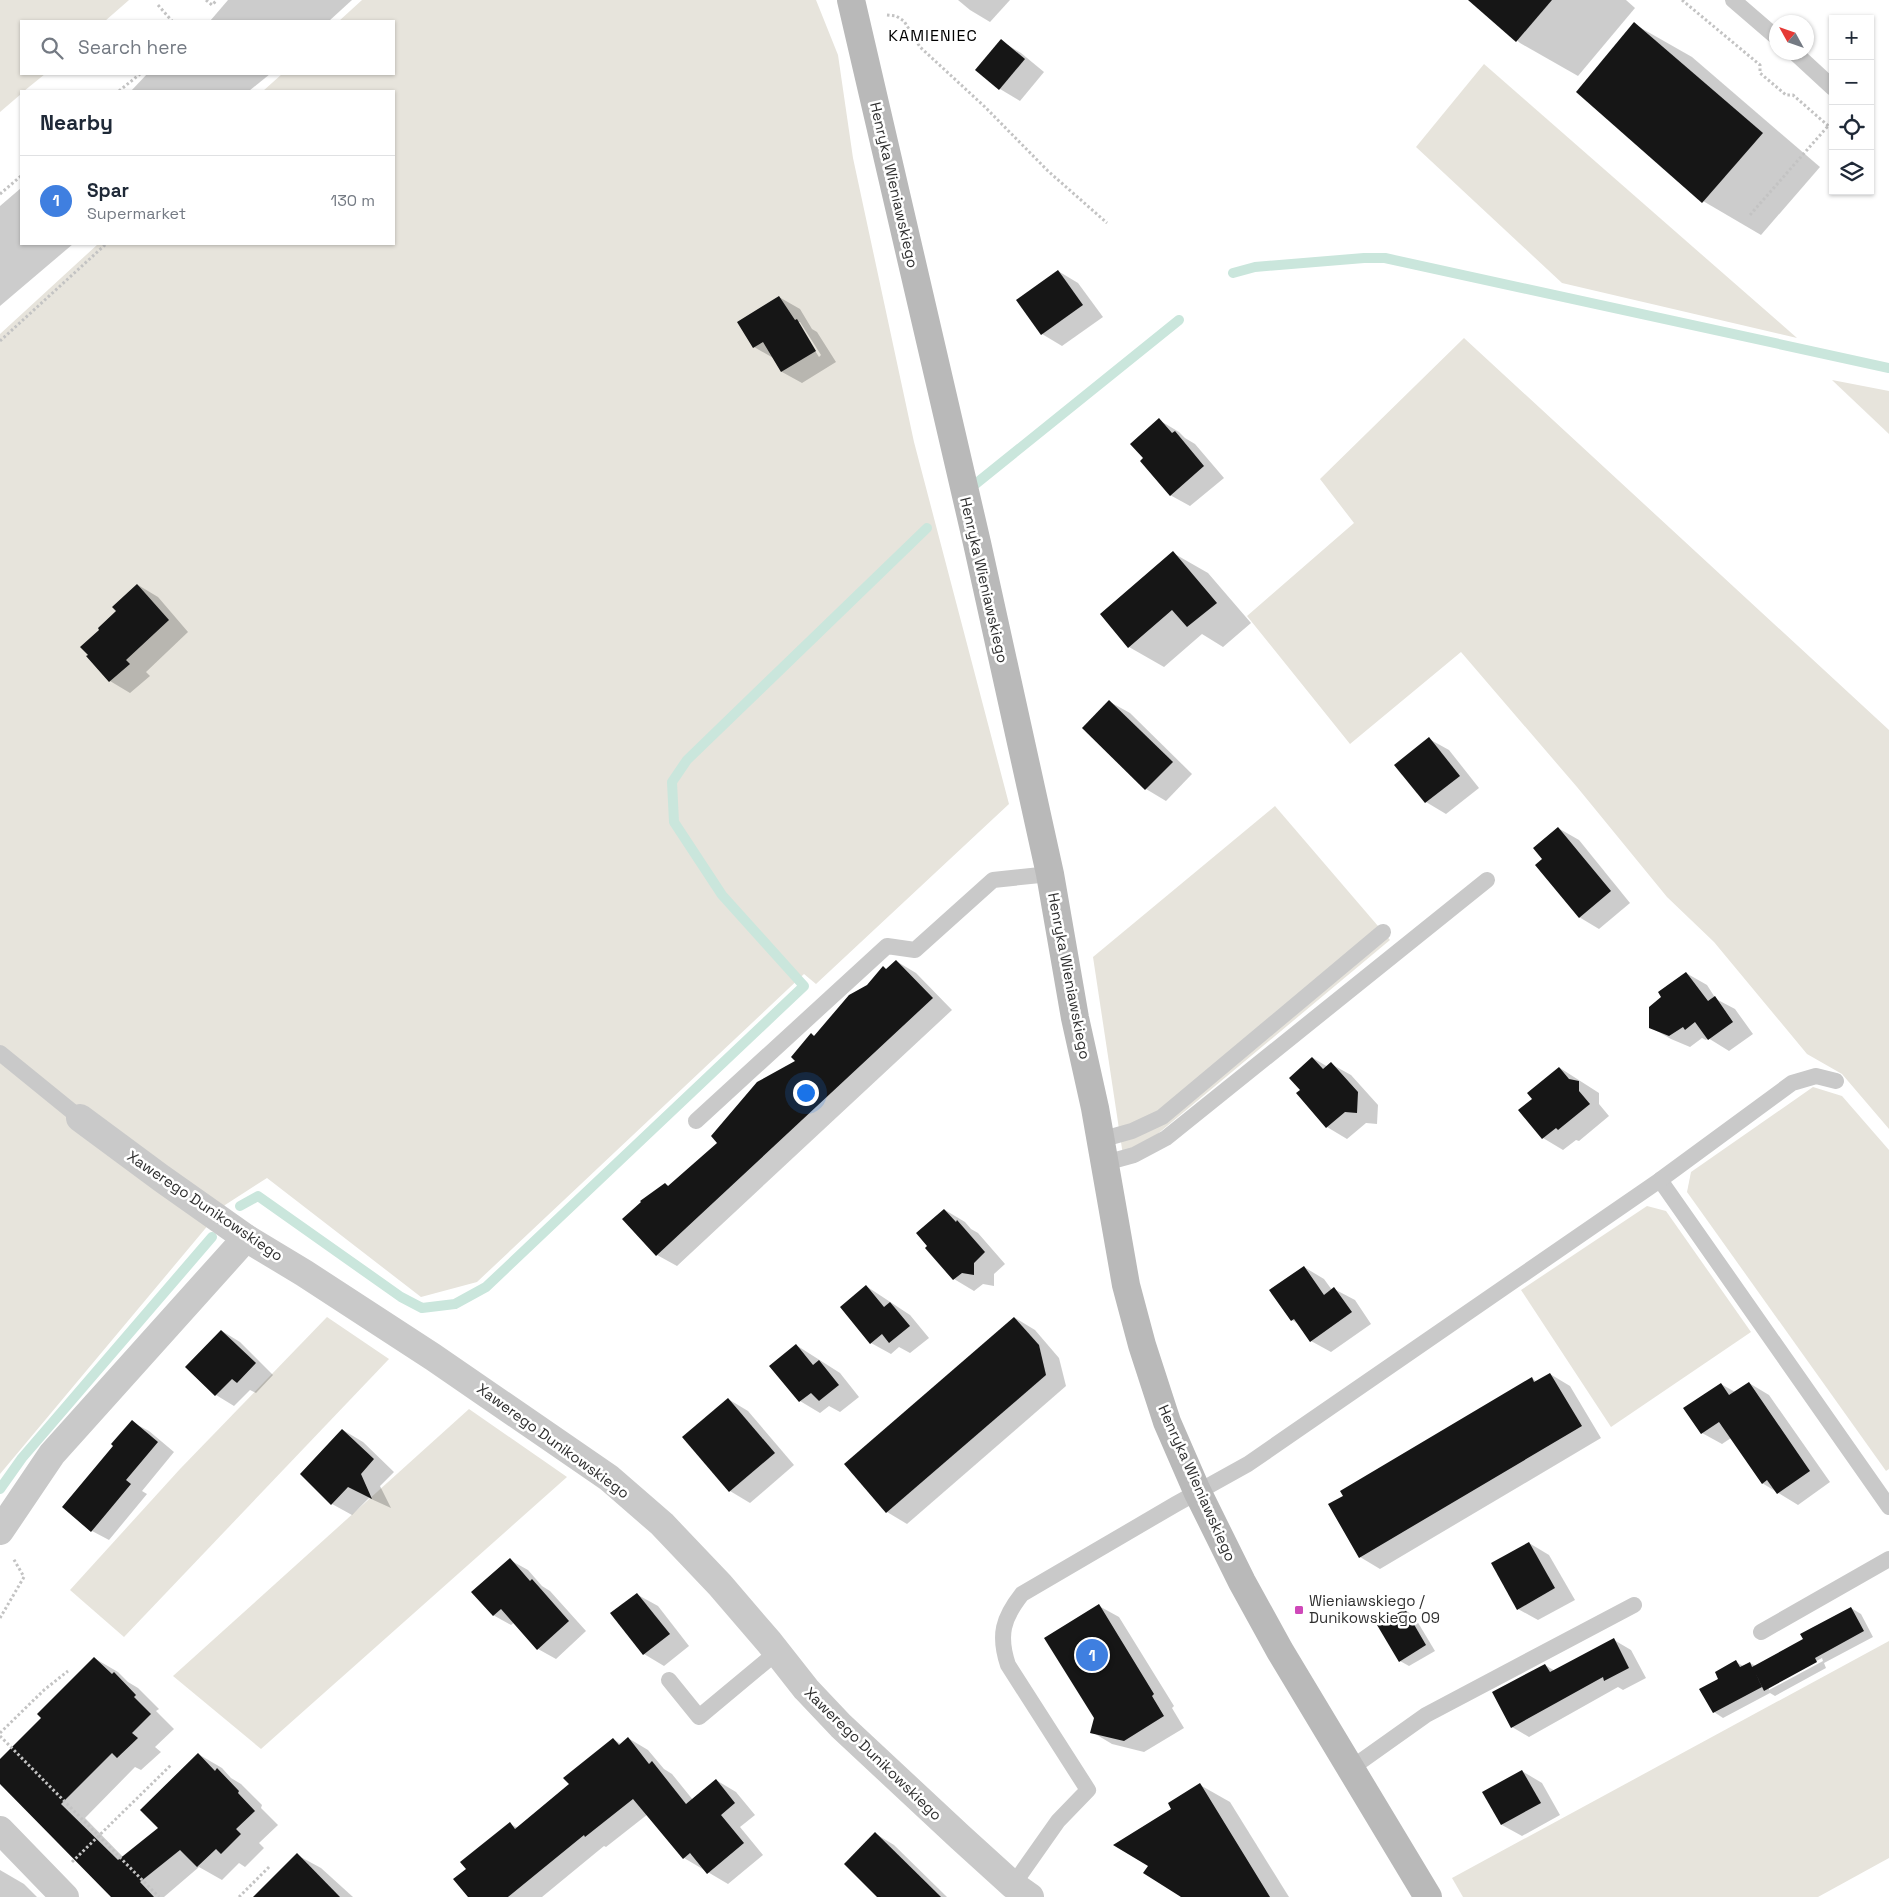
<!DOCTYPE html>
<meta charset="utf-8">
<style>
:root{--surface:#fff;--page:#f6f6f7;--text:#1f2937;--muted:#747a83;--line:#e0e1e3;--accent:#cf48b9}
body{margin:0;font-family:"Space Grotesk",sans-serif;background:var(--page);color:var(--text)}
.controls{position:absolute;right:15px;top:15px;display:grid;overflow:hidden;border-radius:0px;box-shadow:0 1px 4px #0004}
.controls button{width:45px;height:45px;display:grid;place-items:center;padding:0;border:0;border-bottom:1px solid var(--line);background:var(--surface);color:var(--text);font:25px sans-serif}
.compass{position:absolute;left:1769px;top:15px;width:45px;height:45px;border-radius:50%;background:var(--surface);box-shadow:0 1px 4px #0004;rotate:310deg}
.you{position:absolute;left:805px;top:1092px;width:18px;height:18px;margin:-12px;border:4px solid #fff;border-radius:50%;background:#1a73e8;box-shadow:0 0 0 8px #1a73e833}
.badge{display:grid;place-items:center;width:32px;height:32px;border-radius:50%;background:var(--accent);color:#fff;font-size:16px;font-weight:700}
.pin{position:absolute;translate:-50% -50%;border:2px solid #fff;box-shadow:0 1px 5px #0006}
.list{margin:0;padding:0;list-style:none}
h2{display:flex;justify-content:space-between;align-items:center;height:65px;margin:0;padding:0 20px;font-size:21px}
h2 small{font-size:16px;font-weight:400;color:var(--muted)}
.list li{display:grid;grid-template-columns:32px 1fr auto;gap:15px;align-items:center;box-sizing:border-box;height:90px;padding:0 20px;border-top:1px solid var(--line)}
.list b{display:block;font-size:19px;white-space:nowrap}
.list p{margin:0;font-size:16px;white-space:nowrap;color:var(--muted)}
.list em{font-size:16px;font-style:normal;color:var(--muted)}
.icon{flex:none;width:28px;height:28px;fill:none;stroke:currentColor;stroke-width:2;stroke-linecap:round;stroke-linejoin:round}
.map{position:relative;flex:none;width:1889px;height:1897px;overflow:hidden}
.search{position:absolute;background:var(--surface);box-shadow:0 1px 4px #0004;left:20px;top:20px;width:375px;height:55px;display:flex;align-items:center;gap:12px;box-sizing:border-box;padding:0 18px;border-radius:0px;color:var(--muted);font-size:19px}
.panel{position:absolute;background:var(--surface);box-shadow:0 1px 4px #0004;left:20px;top:90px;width:375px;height:155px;border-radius:0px}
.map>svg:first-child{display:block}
</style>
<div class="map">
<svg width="1889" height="1897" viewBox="0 0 1889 1897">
<rect width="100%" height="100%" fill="#fff"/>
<!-- green -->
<g fill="#e7e4dc">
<path d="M 0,0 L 129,0 L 105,21 L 21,21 L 21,74 L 45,74 L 24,91 L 21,91 L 21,94 L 0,112 Z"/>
<path d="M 362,0 L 816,0 L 838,55 L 853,158 L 914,442 L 1009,804 L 816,984 L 804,974 L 477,1282 L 421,1297 L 267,1178 L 225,1205 L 0,1474 L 0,334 L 98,244 L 394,244 L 394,91 L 263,91 L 282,74 L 394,74 L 394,21 L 339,21 Z"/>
<path d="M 1484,64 L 1797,338 L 1562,283 L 1416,147 Z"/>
<path d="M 1464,338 L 1889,730 L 1889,1129 L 1842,1074 L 1807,1054 L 1714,942 L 1667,897 L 1577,787 L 1461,652 L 1350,744 L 1247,616 L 1354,523 L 1320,479 Z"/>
<path d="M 1832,380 L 1889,391 L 1889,434 Z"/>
<path d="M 1275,806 L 1390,940 L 1124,1162 L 1093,957 Z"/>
<path d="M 1813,1087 L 1842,1096 L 1889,1150 L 1889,1469 L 1886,1471 L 1687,1192 L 1691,1172 Z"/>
<path d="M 1647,1206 L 1666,1211 L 1751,1332 L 1611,1427 L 1521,1290 Z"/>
<path d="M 327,1317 L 389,1359 L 124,1637 L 70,1590 L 180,1469 Z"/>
<path d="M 469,1409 L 567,1477 L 261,1749 L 173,1676 Z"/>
<path d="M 1889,1641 L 1889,1858 L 1818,1897 L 1463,1897 L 1452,1878 Z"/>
</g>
<!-- shadow -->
<g fill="#0003" fill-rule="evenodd">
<path d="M 228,0 L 352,0 L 329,21 L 210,21 Z"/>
<path d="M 958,0 L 1010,0 L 990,22 L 970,10 Z"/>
<path d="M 1470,0 L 1626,0 L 1635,8 L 1578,76 L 1520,43 Z"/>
<path d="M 1634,24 L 1692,57 L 1820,167 L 1761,235 L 1703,201 Z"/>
<path d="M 1001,41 L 1021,53 L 1044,72 L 1020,101 L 1000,89 Z"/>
<path d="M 147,74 L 270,74 L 249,91 L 131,91 Z"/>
<path d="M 21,188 L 21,244 L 73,244 L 0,306 L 0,206 Z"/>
<path d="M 1058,271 L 1078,283 L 1103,317 L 1062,346 L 1042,334 Z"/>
<path d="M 779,297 L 800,309 L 812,329 L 817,332 L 836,362 L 802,383 L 782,372 L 775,359 L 754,347 ZM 797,322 L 800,322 L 821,355 L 819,357 Z"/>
<path d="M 1159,420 L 1179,432 L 1185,438 L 1195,444 L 1224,478 L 1190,506 L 1170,495 L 1144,458 Z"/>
<path d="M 1173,553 L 1208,573 L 1251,623 L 1223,647 L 1202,634 L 1164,667 L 1129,647 L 1101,614 Z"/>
<path d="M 138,585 L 158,597 L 188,632 L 146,672 L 150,676 L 130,693 L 110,681 L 88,656 L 117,611 Z"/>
<path d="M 1110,702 L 1130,713 L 1192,774 L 1166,801 L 1146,789 L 1084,728 Z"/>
<path d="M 1429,739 L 1449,750 L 1479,788 L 1446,814 L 1426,802 L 1396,765 Z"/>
<path d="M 1558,828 L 1579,840 L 1630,903 L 1599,929 L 1579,917 L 1544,859 Z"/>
<path d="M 896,961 L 916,973 L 952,1010 L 677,1266 L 657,1255 L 665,1184 L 670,1187 L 719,1143 L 797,1061 L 811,1034 L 815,1037 Z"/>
<path d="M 1686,973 L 1707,985 L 1716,999 L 1735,1009 L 1753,1034 L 1729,1051 L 1708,1038 L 1706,1040 L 1702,1038 L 1690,1047 L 1671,1039 L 1650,1027 L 1663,998 Z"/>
<path d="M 1313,1058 L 1328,1067 L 1331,1064 L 1351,1075 L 1378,1105 L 1377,1124 L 1366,1123 L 1347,1139 L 1327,1127 L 1297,1093 L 1301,1090 Z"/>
<path d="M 1560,1068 L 1599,1093 L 1599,1104 L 1609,1116 L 1579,1141 L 1576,1140 L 1563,1150 L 1543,1138 L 1520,1110 L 1533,1099 Z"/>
<path d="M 945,1210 L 965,1222 L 971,1229 L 978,1233 L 1005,1264 L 994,1274 L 994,1286 L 983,1284 L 974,1291 L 954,1279 L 927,1248 Z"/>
<path d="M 1304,1267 L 1324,1279 L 1332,1290 L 1334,1289 L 1355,1300 L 1371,1324 L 1331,1352 L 1311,1341 L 1298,1324 L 1292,1320 Z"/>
<path d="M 866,1286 L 910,1315 L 929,1338 L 910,1353 L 899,1347 L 891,1354 L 871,1343 Z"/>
<path d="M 1015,1318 L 1035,1330 L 1059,1358 L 1066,1386 L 907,1524 L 887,1512 Z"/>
<path d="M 222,1331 L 240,1342 L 273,1375 L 256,1393 L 250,1390 L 234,1406 L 216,1395 Z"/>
<path d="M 796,1345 L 840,1373 L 859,1397 L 840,1412 L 829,1406 L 820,1413 L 800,1401 Z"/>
<path d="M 1550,1374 L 1570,1386 L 1601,1438 L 1380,1569 L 1360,1557 L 1329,1505 L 1532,1378 L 1537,1382 Z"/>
<path d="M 1749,1383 L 1769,1395 L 1830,1482 L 1798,1505 L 1762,1483 L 1731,1438 L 1722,1444 L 1702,1433 L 1721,1384 L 1735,1392 Z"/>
<path d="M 728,1399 L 748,1411 L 794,1465 L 750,1503 L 730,1491 Z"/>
<path d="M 132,1422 L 149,1431 L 174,1452 L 142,1491 L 147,1494 L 109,1540 L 92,1531 L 115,1446 Z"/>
<path d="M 343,1430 L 363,1442 L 394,1472 L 380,1486 L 391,1508 L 369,1498 L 352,1515 L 332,1504 Z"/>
<path d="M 1529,1543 L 1549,1555 L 1575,1600 L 1538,1620 L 1518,1609 Z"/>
<path d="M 510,1560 L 528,1570 L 542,1586 L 550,1591 L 586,1631 L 556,1659 L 538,1649 L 515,1622 L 511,1625 L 493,1615 Z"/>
<path d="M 638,1595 L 658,1606 L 689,1646 L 664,1666 L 644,1654 Z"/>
<path d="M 1099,1606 L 1119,1617 L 1174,1706 L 1172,1708 L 1184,1728 L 1144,1752 L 1112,1744 L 1092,1732 L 1095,1718 Z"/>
<path d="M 1851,1608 L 1861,1614 L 1873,1637 L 1824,1663 L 1826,1668 L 1775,1696 L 1770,1693 L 1723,1718 L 1714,1712 L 1720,1679 L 1736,1662 L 1743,1666 L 1750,1663 L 1756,1666 L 1805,1640 ZM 1822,1658 L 1823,1661 L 1769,1690 L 1769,1687 Z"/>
<path d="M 1405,1610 L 1414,1616 L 1435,1651 L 1409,1666 L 1400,1661 Z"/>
<path d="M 1614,1640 L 1631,1650 L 1646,1678 L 1623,1690 L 1618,1687 L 1529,1737 L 1512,1727 L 1545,1665 L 1555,1671 Z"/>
<path d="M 94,1658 L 118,1672 L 128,1682 L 138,1688 L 159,1709 L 156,1711 L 174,1729 L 155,1747 L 161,1752 L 141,1770 L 135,1767 L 85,1818 L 123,1857 L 159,1828 L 198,1754 L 222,1768 L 231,1778 L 241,1784 L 262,1805 L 261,1808 L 278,1825 L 259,1843 L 264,1848 L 245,1867 L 239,1863 L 222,1880 L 199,1867 L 164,1897 L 113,1897 L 0,1783 L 0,1761 L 42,1718 Z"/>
<path d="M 628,1738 L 648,1750 L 664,1769 L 672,1774 L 693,1800 L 716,1780 L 736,1792 L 755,1815 L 740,1827 L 763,1855 L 728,1884 L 684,1858 L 648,1814 L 606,1847 L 604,1846 L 542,1897 L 470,1897 L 468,1869 L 510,1824 L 518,1828 L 571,1784 L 613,1739 L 621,1744 Z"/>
<path d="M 1522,1771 L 1542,1783 L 1560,1815 L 1522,1836 L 1502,1825 Z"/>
<path d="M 1200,1785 L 1230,1802 L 1289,1897 L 1182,1897 L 1150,1866 L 1173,1809 Z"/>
<path d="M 876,1834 L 894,1845 L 947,1897 L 879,1897 Z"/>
<path d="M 297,1855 L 321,1868 L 353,1897 L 254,1897 Z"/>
<path d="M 0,1870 L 24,1884 L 37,1897 L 0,1897 Z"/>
</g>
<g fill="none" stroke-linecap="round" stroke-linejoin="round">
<!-- stream -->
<g stroke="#cae6dc" stroke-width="10">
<path d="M 1233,273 L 1255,267 L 1364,258 L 1385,258 L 1889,368"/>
<path d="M 973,486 L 1179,320"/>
<path d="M 240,1206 L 258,1196 L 401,1297 L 422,1308 L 455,1304 L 486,1287 L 804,986 L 722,895 L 674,822 L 672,782 L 687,760 L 927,528"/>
<path d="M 0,1489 L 22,1458 L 212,1237"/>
</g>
</g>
<!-- building -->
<g fill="#161616">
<path d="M 1468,0 L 1552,0 L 1516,42 Z"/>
<path d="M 1634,22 L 1763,133 L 1702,203 L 1576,92 Z"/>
<path d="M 1001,39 L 1025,59 L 999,90 L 975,70 Z"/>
<path d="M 1058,270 L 1083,305 L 1041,335 L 1016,300 Z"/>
<path d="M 779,296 L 795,320 L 797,319 L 816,351 L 781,372 L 763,342 L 753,348 L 737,322 Z"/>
<path d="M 1159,418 L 1172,433 L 1175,431 L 1204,466 L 1170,496 L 1140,461 L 1143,458 L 1130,444 Z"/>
<path d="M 1173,551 L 1217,603 L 1187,627 L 1172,610 L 1128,648 L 1100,614 Z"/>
<path d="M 137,584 L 169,620 L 126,660 L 130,664 L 109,682 L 86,656 L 88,655 L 80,647 L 99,630 L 98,628 L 116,611 L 112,607 Z"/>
<path d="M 1109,700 L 1173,762 L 1145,790 L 1082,728 Z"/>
<path d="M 1429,737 L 1460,776 L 1425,803 L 1394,765 Z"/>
<path d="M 1558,827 L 1611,891 L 1579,918 L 1535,865 L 1542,859 L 1533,848 Z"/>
<path d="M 896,960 L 933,998 L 656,1256 L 622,1219 L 641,1202 L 640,1201 L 665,1183 L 668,1186 L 717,1143 L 711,1136 L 757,1082 L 795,1061 L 791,1057 L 811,1033 L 814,1036 L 849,995 L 867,985 L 883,966 L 886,969 Z"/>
<path d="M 1686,972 L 1708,1001 L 1715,996 L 1733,1022 L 1708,1040 L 1695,1022 L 1685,1030 L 1683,1027 L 1669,1036 L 1649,1028 L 1649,1007 L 1661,997 L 1658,992 Z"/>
<path d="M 1312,1057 L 1323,1069 L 1331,1062 L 1358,1092 L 1357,1113 L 1345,1112 L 1326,1128 L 1296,1093 L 1300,1090 L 1289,1078 Z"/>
<path d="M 1559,1067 L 1569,1079 L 1579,1081 L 1579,1091 L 1590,1104 L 1558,1130 L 1556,1128 L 1542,1139 L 1518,1110 L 1532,1099 L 1527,1093 Z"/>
<path d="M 944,1209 L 956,1222 L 957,1220 L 985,1252 L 974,1263 L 974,1275 L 962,1273 L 953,1280 L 925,1248 L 927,1246 L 916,1233 Z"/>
<path d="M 1304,1266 L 1324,1295 L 1334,1287 L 1352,1312 L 1310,1342 L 1294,1319 L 1291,1321 L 1269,1290 Z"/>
<path d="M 866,1285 L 884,1307 L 890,1302 L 910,1326 L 889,1343 L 882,1334 L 870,1344 L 840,1307 Z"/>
<path d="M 1014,1317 L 1039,1345 L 1046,1375 L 886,1513 L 844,1464 Z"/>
<path d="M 221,1330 L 256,1363 L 237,1383 L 232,1379 L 215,1396 L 185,1367 Z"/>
<path d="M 796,1344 L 813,1365 L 819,1360 L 839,1385 L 819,1401 L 811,1393 L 799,1402 L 769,1366 Z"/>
<path d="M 1550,1373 L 1582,1426 L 1359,1558 L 1328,1504 L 1343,1496 L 1340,1491 L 1532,1377 L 1534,1382 Z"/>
<path d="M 1749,1382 L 1810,1471 L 1777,1494 L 1767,1480 L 1762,1484 L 1719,1422 L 1701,1434 L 1683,1408 L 1721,1383 L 1729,1395 Z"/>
<path d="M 728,1398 L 775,1453 L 729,1492 L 682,1437 Z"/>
<path d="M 132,1420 L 158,1442 L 126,1480 L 131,1484 L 91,1532 L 62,1507 L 113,1446 L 111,1444 Z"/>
<path d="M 342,1429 L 374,1459 L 361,1474 L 372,1499 L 348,1487 L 331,1505 L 300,1474 Z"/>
<path d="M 1529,1542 L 1555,1588 L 1517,1610 L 1491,1563 Z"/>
<path d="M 510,1558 L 530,1581 L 532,1579 L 569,1621 L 537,1650 L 501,1609 L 493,1616 L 471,1592 Z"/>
<path d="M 637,1593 L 670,1634 L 643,1655 L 610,1613 Z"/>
<path d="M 1099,1604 L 1154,1694 L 1152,1696 L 1164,1716 L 1124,1741 L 1090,1733 L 1094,1718 L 1044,1638 Z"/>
<path d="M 1851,1607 L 1864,1631 L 1815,1658 L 1817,1662 L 1764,1691 L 1755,1672 L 1762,1687 L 1713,1713 L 1699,1689 L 1718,1679 L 1715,1672 L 1736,1660 L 1740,1667 L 1750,1662 L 1752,1667 L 1803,1639 L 1800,1634 Z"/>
<path d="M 1405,1609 L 1426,1645 L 1399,1662 L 1377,1625 Z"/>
<path d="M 1614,1638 L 1629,1668 L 1604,1681 L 1603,1677 L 1511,1728 L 1492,1692 L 1545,1664 L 1550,1672 Z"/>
<path d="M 94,1657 L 112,1674 L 114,1672 L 136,1695 L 134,1697 L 151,1714 L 132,1733 L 138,1738 L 117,1758 L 112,1753 L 61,1804 L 118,1860 L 158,1828 L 140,1810 L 198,1753 L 215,1771 L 217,1768 L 239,1791 L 238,1793 L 255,1811 L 236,1829 L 241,1834 L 221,1854 L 216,1849 L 197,1867 L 180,1850 L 140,1882 L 154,1897 L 111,1897 L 0,1784 L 0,1759 L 41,1718 L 37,1714 Z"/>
<path d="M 628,1737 L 649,1764 L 652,1761 L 686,1804 L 716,1779 L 735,1803 L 721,1815 L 744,1843 L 707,1874 L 690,1853 L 683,1859 L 633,1799 L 585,1837 L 584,1835 L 508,1897 L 468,1897 L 453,1879 L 466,1869 L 460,1862 L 510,1822 L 515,1829 L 569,1784 L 563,1778 L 613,1738 L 619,1745 Z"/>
<path d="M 1522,1770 L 1541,1803 L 1501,1825 L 1482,1792 Z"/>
<path d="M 1200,1783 L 1270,1897 L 1181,1897 L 1143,1873 L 1148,1866 L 1113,1845 L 1171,1809 L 1168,1803 Z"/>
<path d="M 875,1832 L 941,1897 L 877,1897 L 844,1864 Z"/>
<path d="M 297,1853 L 340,1897 L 253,1897 Z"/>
</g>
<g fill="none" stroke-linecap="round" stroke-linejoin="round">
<!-- path -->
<g stroke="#c3c3c3" stroke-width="3" stroke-dasharray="2.5 2.5" stroke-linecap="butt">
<path d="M 206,0 L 212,5 L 217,0"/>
<path d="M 1682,0 L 1760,65 L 1760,73 L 1786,95 L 1793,95 L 1833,130"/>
<path d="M 158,5 L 172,21"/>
<path d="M 887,15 L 896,16 L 904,21 L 920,47 L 985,107 L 1048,171 L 1107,223"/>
<path d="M 119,91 L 140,74"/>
<path d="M 0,194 L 21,176"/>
<path d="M 1750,215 L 1828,126"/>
<path d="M 0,341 L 106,244"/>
<path d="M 0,1618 L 24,1577 L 13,1558"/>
<path d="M 0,1733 L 44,1690 L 68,1671"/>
<path d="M 0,1736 L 159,1897"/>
<path d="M 72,1862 L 171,1765"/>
<path d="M 239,1897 L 270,1866"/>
</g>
<!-- lane -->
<g stroke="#c9c9c9" stroke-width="16">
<path d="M 1733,0 L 1776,37"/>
<path d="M 1794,52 L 1833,88"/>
<path d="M 0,1053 L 80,1118"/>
<path d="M 696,1121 L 887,946 L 915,950 L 993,880 L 1050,874"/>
<path d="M 1100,1140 L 1132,1131 L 1162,1117 L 1383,932"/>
<path d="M 1105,1163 L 1134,1155 L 1166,1138 L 1487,880"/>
<path d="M 1660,1180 L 1889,1507"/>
<path d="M 1761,1632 L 1889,1559"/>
<path d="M 669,1680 L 699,1717 L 777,1652"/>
<path d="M 1350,1769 L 1426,1715 L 1634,1605"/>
<path d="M 1013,1885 L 1058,1821 L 1088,1790 L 1008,1665 C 998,1635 1003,1618 1022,1594 L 1176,1504 L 1248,1464 L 1660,1180 L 1792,1083 L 1816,1076 L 1836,1081"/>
</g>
<!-- street -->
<g stroke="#c9c9c9" stroke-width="28">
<path d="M 80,1118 L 161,1178 L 246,1238 L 304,1273 L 433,1357 L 609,1478 L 662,1524 L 720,1585 L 769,1642 L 806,1689 L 841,1726 L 960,1837 L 1013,1885 L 1030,1897"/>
<path d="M 0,1531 L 52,1454 L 246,1238"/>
<path d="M 0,1830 L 65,1897"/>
</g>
<!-- secondary -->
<path stroke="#b9b9b9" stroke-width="28" d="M 851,0 L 977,543 L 1050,874 L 1075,1018 L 1095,1108 L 1126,1285 L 1142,1345 L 1167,1422 L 1197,1491 L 1242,1582 L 1280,1651 L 1428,1897"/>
</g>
<!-- markers -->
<rect fill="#cf48b9" stroke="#fff" stroke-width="2" x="1294" y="1605" width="10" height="10" rx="2.5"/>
<g text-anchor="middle" stroke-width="5" stroke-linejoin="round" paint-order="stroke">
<!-- street labels -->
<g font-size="15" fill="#2f2f2f" stroke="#fff">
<text transform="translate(894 185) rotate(77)" y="5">Henryka Wieniawskiego</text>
<text transform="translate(984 580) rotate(77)" y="5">Henryka Wieniawskiego</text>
<text transform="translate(1069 976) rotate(79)" y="5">Henryka Wieniawskiego</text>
<text transform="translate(205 1206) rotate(34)" y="5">Xawerego Dunikowskiego</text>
<text transform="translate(553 1441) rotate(36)" y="5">Xawerego Dunikowskiego</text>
<text transform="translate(1197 1483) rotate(66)" y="5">Henryka Wieniawskiego</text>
<text transform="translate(873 1754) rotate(44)" y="5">Xawerego Dunikowskiego</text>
</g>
<!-- poi labels -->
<g font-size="15" fill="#2f2f2f" stroke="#fff" text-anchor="start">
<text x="1309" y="1606">Wieniawskiego /<tspan x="1309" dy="17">Dunikowskiego 09</tspan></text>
</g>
<!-- neighbourhood labels -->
<g font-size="16" letter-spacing="1" fill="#000" stroke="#fff">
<text x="933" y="41">KAMIENIEC</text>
</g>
</g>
</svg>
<div class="controls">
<button>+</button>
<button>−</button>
<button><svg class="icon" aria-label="locate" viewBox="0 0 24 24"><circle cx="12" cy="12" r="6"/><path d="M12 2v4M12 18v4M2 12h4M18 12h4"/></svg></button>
<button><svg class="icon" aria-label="layers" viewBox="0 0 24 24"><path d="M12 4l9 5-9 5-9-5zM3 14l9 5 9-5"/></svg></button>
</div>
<svg class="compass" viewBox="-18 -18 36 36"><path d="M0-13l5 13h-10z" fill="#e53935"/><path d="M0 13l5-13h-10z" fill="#747a83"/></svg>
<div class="you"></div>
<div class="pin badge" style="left:1092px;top:1655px;background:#3f7fe0">1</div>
<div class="search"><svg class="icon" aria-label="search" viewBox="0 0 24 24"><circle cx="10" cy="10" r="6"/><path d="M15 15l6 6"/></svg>Search here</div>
<section class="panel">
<h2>Nearby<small></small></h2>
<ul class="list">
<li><span class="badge" style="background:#3f7fe0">1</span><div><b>Spar</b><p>Supermarket</p></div><em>130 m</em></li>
</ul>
</section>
</div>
